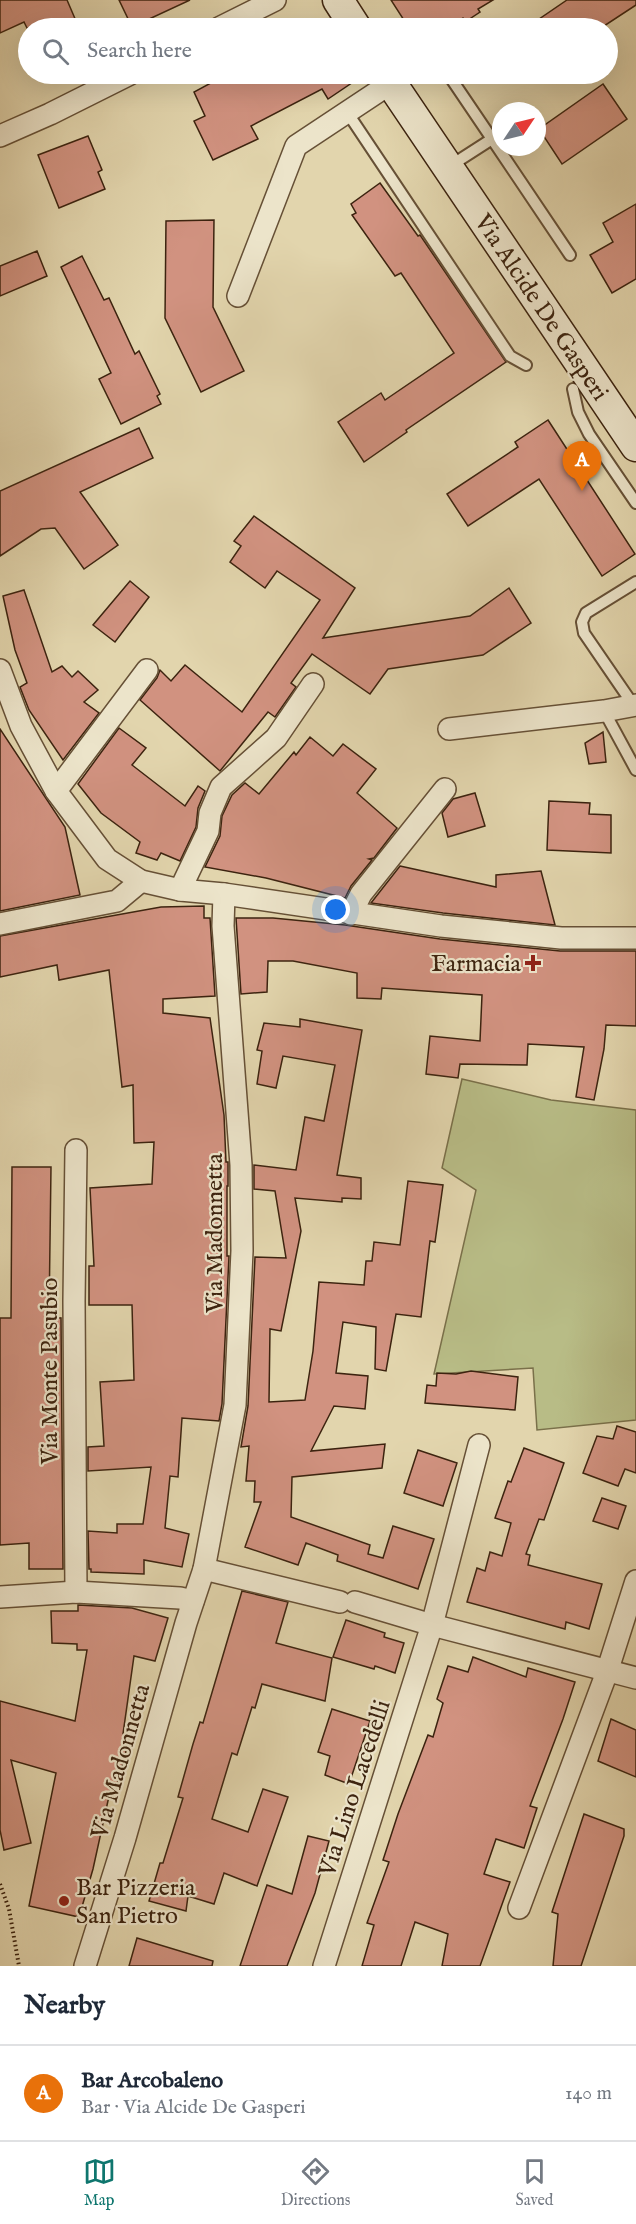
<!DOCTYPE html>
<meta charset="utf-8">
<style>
:root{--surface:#fff;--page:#f6f6f7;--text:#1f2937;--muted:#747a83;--line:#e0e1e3;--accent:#0f766e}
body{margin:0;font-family:"IM FELL English",serif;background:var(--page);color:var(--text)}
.compass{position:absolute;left:492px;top:102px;width:54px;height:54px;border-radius:50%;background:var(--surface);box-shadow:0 6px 24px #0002;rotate:55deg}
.you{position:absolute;left:336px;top:910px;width:21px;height:21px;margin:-15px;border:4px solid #fff;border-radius:50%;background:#1a73e8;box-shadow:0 0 0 9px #1a73e833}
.badge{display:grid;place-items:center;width:39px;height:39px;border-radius:50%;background:var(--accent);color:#fff;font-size:20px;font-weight:700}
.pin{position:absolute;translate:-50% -50px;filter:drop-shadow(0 2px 3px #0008)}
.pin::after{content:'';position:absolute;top:32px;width:21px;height:18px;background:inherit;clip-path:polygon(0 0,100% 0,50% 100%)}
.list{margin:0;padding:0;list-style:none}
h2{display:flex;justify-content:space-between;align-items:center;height:78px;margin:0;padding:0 24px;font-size:26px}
h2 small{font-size:20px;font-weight:400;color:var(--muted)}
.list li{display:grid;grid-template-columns:39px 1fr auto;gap:18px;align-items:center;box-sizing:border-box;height:96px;padding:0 24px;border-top:2px solid var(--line)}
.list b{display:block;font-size:22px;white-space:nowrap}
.list p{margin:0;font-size:20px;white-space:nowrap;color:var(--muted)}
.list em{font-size:20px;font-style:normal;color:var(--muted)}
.icon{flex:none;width:33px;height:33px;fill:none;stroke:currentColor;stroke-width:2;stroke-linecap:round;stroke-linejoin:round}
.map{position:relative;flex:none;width:636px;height:1966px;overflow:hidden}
.search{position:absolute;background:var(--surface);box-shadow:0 6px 24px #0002;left:18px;right:18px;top:18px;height:66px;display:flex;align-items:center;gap:15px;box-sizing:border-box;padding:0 21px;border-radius:33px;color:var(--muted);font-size:22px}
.sheet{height:174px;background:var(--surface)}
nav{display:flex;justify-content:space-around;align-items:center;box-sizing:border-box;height:84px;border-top:2px solid var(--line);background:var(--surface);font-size:16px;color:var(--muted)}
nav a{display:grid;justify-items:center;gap:3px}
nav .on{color:var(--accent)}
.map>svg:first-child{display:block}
</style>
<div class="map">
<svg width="636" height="1966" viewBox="0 0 636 1966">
<rect width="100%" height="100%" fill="#e2d5ad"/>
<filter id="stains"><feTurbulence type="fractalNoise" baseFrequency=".00333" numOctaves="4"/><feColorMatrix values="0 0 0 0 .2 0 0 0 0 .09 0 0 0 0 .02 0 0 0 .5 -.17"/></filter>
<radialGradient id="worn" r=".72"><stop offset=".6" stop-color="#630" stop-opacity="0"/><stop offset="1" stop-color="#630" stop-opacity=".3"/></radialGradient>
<!-- green -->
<path fill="#b8bc86" stroke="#7a704a" stroke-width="1.5" d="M 462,1079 L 551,1100 L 636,1110 L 636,1420 L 537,1430 L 533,1368 L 434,1374 L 476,1190 L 442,1168 Z"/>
<!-- building -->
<g fill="#d19280" stroke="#3c230f" stroke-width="1.5">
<path d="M 0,0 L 67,0 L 79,28 L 27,28 L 24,22 L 0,33 Z"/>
<path d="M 119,0 L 190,0 L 132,27 Z"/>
<path d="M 391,0 L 493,0 L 478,9 L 480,12 L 465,22 L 463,18 L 447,28 L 409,28 Z"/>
<path d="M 567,0 L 636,0 L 636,5 L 601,28 L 526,28 Z"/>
<path d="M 220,74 L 365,74 L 328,99 L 322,89 L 251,126 L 258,139 L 213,160 L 194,121 L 205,116 L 194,92 L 211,83 L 209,78 Z"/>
<path d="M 603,84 L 627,119 L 562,164 L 539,129 Z"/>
<path d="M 88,136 L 102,170 L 98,172 L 105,189 L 59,208 L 38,155 Z"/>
<path d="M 380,183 L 418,236 L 420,235 L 506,362 L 406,430 L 407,432 L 364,462 L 338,422 L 381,393 L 385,400 L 454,353 L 401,273 L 395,276 L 352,215 L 356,213 L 351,204 Z"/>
<path d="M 636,204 L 636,279 L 612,293 L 590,255 L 613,242 L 603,223 Z"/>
<path d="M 214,220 L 213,307 L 244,371 L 201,392 L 165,318 L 166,221 Z"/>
<path d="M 37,251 L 47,276 L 0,296 L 0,266 Z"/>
<path d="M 82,256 L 104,300 L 109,298 L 135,354 L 139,351 L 160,394 L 157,396 L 161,404 L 121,424 L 99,379 L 111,373 L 61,267 Z"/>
<path d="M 548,420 L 635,554 L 602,576 L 539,479 L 468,526 L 447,494 L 518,447 L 515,442 Z"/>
<path d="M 139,428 L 153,458 L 80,492 L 118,545 L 84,569 L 55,528 L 41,529 L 0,556 L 0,491 Z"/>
<path d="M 254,516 L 355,588 L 323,638 L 470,616 L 509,588 L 531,623 L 483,655 L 388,669 L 370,694 L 312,654 L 291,683 L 296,687 L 275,717 L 268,712 L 220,771 L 140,700 L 157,678 L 160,670 L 171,681 L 185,665 L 242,712 L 320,600 L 277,571 L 265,588 L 230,562 L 241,546 L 234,541 Z"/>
<path d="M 130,581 L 149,597 L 115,642 L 93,625 Z"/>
<path d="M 24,590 L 52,672 L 62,666 L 72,677 L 78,671 L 98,690 L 84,702 L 99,713 L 63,760 L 29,710 L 20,687 L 27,683 L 15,650 L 3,596 Z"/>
<path d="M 119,728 L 146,748 L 132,765 L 185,806 L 198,786 L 205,791 L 198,808 L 196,827 L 180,861 L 161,853 L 157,860 L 136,853 L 140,842 L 101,813 L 78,784 Z"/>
<path d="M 0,729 L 65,827 L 80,895 L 0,911 Z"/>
<path d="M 603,732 L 606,762 L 589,764 L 585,743 Z"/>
<path d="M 310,737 L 333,756 L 343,744 L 376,769 L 357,793 L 397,828 L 374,858 L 369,859 L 372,860 L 351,886 L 345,898 L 266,878 L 205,867 L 220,836 L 222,816 L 232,795 L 245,783 L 259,794 L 294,752 L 296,755 Z"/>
<path d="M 475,793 L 485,826 L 448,837 L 442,813 L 453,799 Z"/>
<path d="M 549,801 L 590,803 L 589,814 L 611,815 L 611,853 L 547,850 Z"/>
<path d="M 400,866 L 496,887 L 496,875 L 541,871 L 555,925 L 443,913 L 371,903 Z"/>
<path d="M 204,906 L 204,918 L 210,918 L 215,996 L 163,999 L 163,1013 L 210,1018 L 224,1115 L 226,1162 L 228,1162 L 228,1186 L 227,1186 L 227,1256 L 229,1256 L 222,1404 L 219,1421 L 182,1418 L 178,1477 L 170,1476 L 165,1528 L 189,1534 L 182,1567 L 144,1560 L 144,1574 L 91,1572 L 91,1569 L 89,1569 L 88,1531 L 117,1533 L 117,1524 L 143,1524 L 151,1467 L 88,1471 L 88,1447 L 104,1446 L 100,1382 L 134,1380 L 132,1305 L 89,1305 L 89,1266 L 94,1266 L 90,1188 L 152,1184 L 154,1142 L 134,1143 L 133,1085 L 122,1087 L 109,970 L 59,980 L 57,965 L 0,977 L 0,936 L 161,907 Z"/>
<path d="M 236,918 L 273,918 L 345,925 L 440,939 L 560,951 L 636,951 L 636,1026 L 606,1025 L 604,1049 L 594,1100 L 576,1097 L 584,1047 L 528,1044 L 527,1065 L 460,1064 L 458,1078 L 426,1074 L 430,1036 L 480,1041 L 482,995 L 382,988 L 381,999 L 357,998 L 357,973 L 293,961 L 268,961 L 267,992 L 241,994 Z"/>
<path d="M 300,1019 L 362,1030 L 337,1175 L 361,1178 L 361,1199 L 342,1198 L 342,1202 L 295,1198 L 301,1231 L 281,1331 L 270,1329 L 269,1402 L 305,1400 L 313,1351 L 319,1282 L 364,1285 L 366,1261 L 372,1261 L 374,1242 L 400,1245 L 408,1181 L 443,1185 L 435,1242 L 430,1241 L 421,1317 L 396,1314 L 386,1371 L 375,1369 L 376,1327 L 343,1322 L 336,1373 L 368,1376 L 365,1409 L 334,1406 L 311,1451 L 385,1444 L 382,1468 L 292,1477 L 291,1517 L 370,1545 L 368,1554 L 383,1558 L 393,1526 L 434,1539 L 418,1589 L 337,1561 L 338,1555 L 306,1543 L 298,1565 L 245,1547 L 261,1502 L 254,1502 L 255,1481 L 246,1481 L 249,1446 L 241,1447 L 248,1406 L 255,1257 L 286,1258 L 275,1191 L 254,1189 L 254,1165 L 296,1170 L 305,1117 L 324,1121 L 335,1065 L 283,1056 L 276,1088 L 257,1084 L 262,1051 L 257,1050 L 264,1023 L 300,1027 Z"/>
<path d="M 12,1167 L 51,1167 L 49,1317 L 61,1318 L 63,1569 L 29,1569 L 29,1543 L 0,1545 L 0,1318 L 11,1318 Z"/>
<path d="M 471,1371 L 518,1377 L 515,1410 L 425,1403 L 427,1385 L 436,1386 L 437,1373 L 456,1374 Z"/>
<path d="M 617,1426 L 636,1432 L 636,1473 L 625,1469 L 618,1486 L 583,1473 L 597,1436 L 613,1439 Z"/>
<path d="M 524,1448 L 564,1463 L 544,1520 L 539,1519 L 526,1554 L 530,1555 L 528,1565 L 602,1584 L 589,1629 L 566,1622 L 565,1629 L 467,1602 L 477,1568 L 485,1571 L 490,1552 L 502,1556 L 511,1523 L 495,1518 L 508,1481 L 511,1482 Z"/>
<path d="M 418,1450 L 457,1463 L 443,1506 L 404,1493 Z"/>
<path d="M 602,1498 L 626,1506 L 618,1529 L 593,1521 Z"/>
<path d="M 242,1591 L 288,1602 L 276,1643 L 332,1658 L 325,1701 L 262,1684 L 255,1708 L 252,1707 L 237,1755 L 232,1753 L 212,1819 L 248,1832 L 263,1789 L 288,1797 L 257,1886 L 224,1873 L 214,1904 L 188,1896 L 186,1911 L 149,1901 L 160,1863 L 163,1863 L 183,1798 L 178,1797 L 193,1744 L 200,1722 L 203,1723 Z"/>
<path d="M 78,1605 L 132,1608 L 168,1618 L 155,1661 L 134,1656 L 123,1734 L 130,1736 L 116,1789 L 111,1787 L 93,1869 L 79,1917 L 29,1906 L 56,1773 L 11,1760 L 31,1843 L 4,1850 L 0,1830 L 0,1701 L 75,1721 L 87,1650 L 77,1650 L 77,1644 L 52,1643 L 51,1611 L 78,1611 Z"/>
<path d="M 346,1620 L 385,1633 L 384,1637 L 404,1643 L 395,1673 L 375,1666 L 374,1669 L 333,1657 Z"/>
<path d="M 473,1657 L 526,1677 L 528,1668 L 575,1682 L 563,1719 L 530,1806 L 537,1808 L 524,1848 L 496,1839 L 484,1874 L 510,1882 L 480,1966 L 442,1966 L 448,1934 L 415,1922 L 401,1966 L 362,1966 L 374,1925 L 367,1923 L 389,1862 L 383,1860 L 398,1814 L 428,1735 L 433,1737 L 443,1703 L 437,1699 L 448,1666 L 468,1672 Z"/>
<path d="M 332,1709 L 370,1721 L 349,1784 L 325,1775 L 330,1756 L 318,1752 Z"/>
<path d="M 611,1719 L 636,1730 L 636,1777 L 598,1761 Z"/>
<path d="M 584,1814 L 624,1829 L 624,1836 L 581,1966 L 553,1966 L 558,1914 L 552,1912 Z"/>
<path d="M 308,1836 L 329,1841 L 315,1893 L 287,1966 L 240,1966 L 267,1885 L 292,1894 Z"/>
<path d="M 137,1938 L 213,1961 L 212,1966 L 129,1966 Z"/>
</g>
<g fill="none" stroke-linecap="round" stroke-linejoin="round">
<defs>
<g id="lane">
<path d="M 448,74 L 492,139 L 450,166"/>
<path d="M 347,112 L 510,356 L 526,365"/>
<path d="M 492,139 L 570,255"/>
<path d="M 573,389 L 578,412 L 589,434 L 636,503"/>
<path d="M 634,706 L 584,633 L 582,622 L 586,613 L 636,582"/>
<path d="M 604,711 L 636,770"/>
</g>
<g id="street">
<path d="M 219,28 L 275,0"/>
<path d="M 0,136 L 50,114 L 130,74"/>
<path d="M 238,296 L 296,146 L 391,83"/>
<path d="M 0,670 L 21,726 L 56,791 L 107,859 L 141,881 L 180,890 L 224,894 L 441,926 L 561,938 L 636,938"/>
<path d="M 449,729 L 604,711 L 636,705"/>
<path d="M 56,791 L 147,670"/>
<path d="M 180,890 L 208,831 L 210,813 L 221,787 L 276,738 L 313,684"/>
<path d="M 351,914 L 361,894 L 445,789"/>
<path d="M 0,924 L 117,901 L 141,881"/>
<path d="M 76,1150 L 74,1301 L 76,1592"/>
<path d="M 204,1569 L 340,1602"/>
<path d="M 0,1597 L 76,1592 L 180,1598 L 193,1601"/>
<path d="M 355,1602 L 432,1625 L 636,1678"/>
<path d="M 519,1908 L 607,1672 L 636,1581"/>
<path d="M 85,1966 L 125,1838 L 186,1623 L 204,1569 L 235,1405 L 242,1251 L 241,1165 L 223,926 L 224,894"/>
<path d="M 324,1966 L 432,1625 L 479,1445"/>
</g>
<g id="secondary">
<path d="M 338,0 L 356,28"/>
<path d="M 385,74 L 636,446"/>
</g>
</defs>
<!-- lane casing -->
<use href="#lane" stroke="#665036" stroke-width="14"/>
<!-- street casing -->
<use href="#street" stroke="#665036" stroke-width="24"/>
<!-- secondary casing -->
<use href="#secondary" stroke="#3c230f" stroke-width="33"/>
<!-- path -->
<path stroke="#3c230f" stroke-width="4" stroke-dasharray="1.5 3" stroke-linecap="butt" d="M 0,1884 L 9,1909 L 19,1966"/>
<!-- lane -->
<use href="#lane" stroke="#ece4ca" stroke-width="10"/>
<!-- street -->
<use href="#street" stroke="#ece4ca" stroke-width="21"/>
<!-- secondary -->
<use href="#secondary" stroke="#ece4ca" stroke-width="30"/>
</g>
<!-- markers -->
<g fill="#8f2418" stroke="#ece4ca" stroke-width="2">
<path d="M530 954h6v6h6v6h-6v6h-6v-6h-6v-6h6z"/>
<circle cx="64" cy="1901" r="6"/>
</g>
<g text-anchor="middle" stroke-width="4.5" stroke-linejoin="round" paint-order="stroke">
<!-- street labels -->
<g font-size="24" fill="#3c230f" stroke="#ece4ca">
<text transform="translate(542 307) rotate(56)" y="8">Via Alcide De Gasperi</text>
<text transform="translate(214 1233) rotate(-90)" y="8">Via Madonnetta</text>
<text transform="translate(49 1371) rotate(-90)" y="8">Via Monte Pasubio</text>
<text transform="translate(120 1761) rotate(-74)" y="8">Via Madonnetta</text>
<text transform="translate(354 1788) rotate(-72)" y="8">Via Lino Lacedelli</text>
</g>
<!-- poi labels -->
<g font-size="24" fill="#3c230f" stroke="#ece4ca" text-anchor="end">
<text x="521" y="971">Farmacia</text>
<text x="76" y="1895" text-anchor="start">Bar Pizzeria<tspan x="76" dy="28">San Pietro</tspan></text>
</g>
</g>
<rect width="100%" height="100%" filter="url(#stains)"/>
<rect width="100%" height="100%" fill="url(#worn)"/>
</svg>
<svg class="compass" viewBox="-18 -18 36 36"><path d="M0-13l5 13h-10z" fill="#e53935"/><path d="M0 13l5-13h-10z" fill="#747a83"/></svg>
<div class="you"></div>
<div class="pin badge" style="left:582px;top:491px;background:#e8710a">A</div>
<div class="search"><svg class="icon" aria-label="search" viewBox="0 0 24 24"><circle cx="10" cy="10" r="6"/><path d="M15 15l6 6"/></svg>Search here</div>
</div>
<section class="sheet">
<h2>Nearby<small></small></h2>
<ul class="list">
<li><span class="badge" style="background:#e8710a">A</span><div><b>Bar Arcobaleno</b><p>Bar · Via Alcide De Gasperi</p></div><em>140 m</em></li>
</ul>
</section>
<nav>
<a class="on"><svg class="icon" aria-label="map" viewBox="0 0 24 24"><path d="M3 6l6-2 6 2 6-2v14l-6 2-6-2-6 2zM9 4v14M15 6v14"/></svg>Map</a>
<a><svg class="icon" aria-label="directions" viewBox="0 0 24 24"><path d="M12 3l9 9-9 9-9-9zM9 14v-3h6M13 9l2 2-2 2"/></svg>Directions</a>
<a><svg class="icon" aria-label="saved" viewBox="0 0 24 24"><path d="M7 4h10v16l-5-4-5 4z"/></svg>Saved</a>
</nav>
